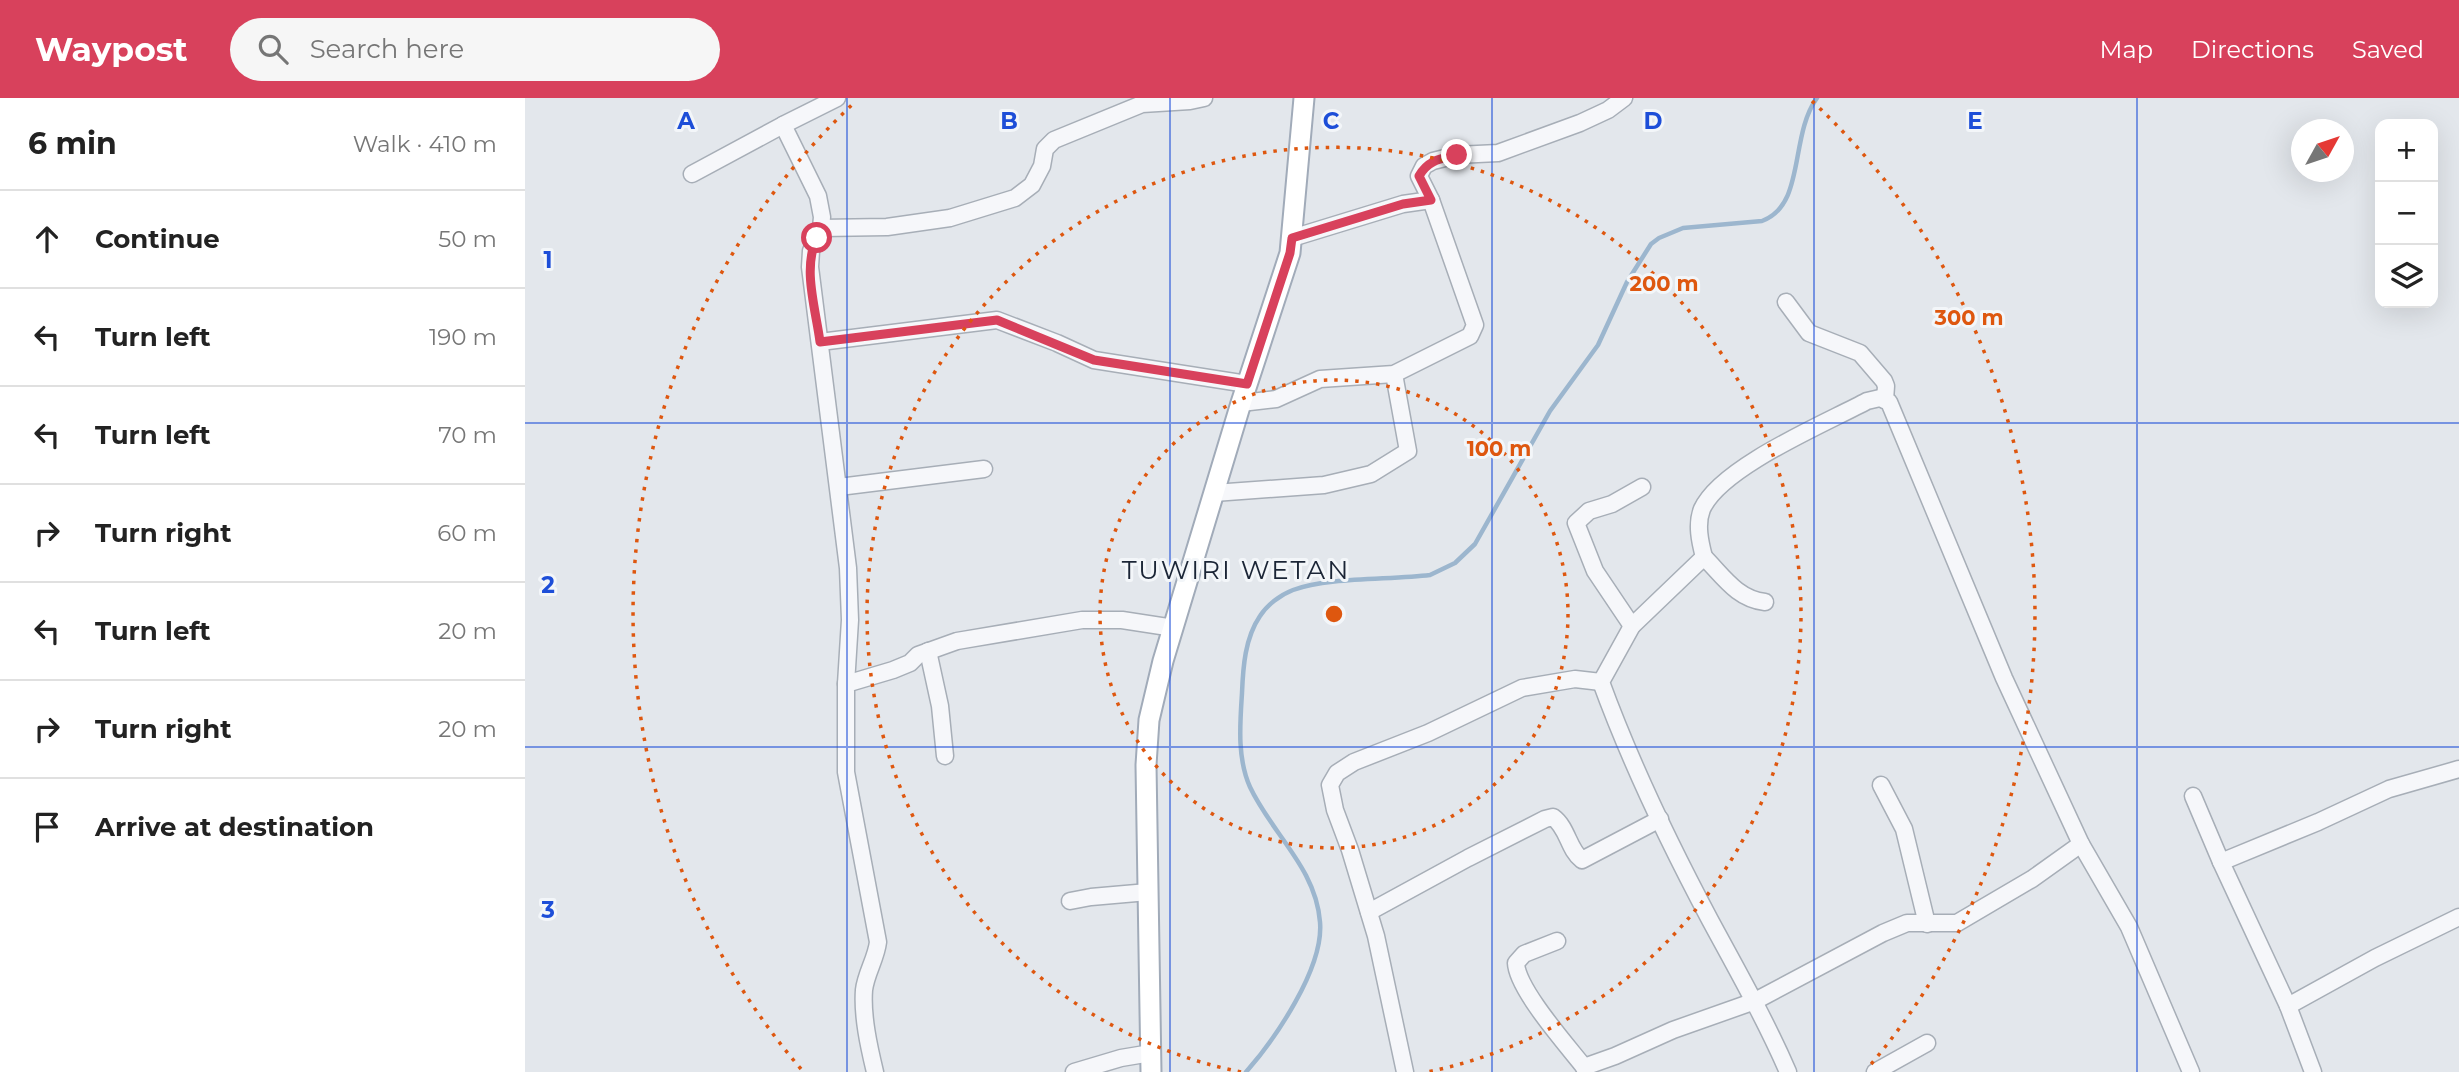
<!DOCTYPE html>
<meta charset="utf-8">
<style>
:root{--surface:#fff;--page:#f6f6f6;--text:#222;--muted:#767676;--line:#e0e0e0;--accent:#d8415c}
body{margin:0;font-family:Montserrat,sans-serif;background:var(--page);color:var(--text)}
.controls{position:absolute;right:21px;top:21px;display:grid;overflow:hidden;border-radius:14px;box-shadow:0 7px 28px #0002}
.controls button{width:63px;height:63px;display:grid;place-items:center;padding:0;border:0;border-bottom:2px solid var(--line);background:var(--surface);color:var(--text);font:35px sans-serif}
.compass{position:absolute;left:1766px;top:21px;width:63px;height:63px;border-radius:50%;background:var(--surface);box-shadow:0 7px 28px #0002;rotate:50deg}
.stop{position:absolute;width:21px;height:21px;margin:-16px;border:5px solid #d8415c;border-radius:50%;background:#fff}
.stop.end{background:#d8415c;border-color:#fff;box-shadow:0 2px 7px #0008}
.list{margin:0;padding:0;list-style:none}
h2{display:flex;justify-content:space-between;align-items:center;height:91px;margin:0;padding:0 28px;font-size:30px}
h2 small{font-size:23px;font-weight:400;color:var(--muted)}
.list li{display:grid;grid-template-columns:46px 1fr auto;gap:21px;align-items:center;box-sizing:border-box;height:98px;padding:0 28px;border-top:2px solid var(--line)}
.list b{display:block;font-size:26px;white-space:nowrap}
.list em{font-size:23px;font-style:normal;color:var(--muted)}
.icon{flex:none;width:38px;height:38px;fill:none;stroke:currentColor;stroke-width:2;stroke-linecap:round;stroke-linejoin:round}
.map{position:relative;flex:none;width:1934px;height:974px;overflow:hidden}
header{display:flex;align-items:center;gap:42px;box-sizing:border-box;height:98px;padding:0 35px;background:var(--accent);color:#fff}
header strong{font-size:33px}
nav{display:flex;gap:38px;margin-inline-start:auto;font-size:24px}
.search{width:490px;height:63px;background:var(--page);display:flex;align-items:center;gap:18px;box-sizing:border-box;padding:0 24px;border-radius:38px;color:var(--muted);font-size:26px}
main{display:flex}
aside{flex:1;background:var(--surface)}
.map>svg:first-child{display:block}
</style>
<header>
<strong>Waypost</strong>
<div class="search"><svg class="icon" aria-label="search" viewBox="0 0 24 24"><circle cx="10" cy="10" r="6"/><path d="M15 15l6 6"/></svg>Search here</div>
<nav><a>Map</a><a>Directions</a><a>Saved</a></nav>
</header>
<main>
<aside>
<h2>6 min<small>Walk · 410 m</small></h2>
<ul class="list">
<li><svg class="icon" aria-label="ahead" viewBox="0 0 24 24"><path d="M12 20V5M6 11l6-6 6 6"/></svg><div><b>Continue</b></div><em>50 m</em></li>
<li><svg class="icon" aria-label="left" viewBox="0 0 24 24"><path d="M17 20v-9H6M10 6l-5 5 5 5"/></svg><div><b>Turn left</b></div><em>190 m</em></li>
<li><svg class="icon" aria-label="left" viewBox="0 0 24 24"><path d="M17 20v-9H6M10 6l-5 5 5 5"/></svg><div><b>Turn left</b></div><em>70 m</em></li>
<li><svg class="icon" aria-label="right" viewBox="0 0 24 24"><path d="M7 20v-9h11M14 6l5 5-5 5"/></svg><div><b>Turn right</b></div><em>60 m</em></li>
<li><svg class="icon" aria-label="left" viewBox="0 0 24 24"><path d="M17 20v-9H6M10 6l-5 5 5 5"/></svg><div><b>Turn left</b></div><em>20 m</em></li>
<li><svg class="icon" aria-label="right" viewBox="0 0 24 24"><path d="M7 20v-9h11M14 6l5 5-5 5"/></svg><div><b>Turn right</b></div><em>20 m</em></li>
<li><svg class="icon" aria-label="arrive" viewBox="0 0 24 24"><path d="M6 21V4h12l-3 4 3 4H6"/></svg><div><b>Arrive at destination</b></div></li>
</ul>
</aside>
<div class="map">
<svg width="1934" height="974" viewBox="0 0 1934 974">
<rect width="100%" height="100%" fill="#e3e7ec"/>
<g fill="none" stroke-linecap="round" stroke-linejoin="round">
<!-- stream -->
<path stroke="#9cb6ce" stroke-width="4.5" d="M 721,974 C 750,941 799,870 795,824 C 791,770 747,736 725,689 C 712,660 715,626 717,595 C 718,569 720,540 735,518 C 742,507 755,497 768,492 C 803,479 865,482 905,477 L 930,465 L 950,446 L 1025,313 L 1073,247 L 1102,184 L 1126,146 L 1134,140 L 1158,130 L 1237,123 C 1281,107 1264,38 1292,0"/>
<defs>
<g id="minor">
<path d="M 312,0 L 258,27 L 293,98 L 297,119 L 296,130 L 286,153 L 285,169 L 323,470 L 325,522 L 321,586"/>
<path d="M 167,76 L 258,27"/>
<path d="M 296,130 L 362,129 L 425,120 L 490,100 L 507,87 L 517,68 L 520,51 L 529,42 L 617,6 L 665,3 L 679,0"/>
<path d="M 767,140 L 878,106 L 906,102 L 894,78 L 899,68 L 908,63 L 932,57 L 973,55 L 1055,25 L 1083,12 L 1099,0"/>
<path d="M 1261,204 L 1284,235 L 1335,255 L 1359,283 L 1361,288 L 1360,302"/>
<path d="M 295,244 L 472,222 L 532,245 L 569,262 L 722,286"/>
<path d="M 716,305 L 751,301 L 795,281 L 869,276 L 945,238 L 950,227 L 906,102"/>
<path d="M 314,389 L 459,371"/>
<path d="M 689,395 L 799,387 L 846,376 L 883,353 L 869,276"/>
<path d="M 1179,459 C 1198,478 1212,501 1240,504"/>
<path d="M 1107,528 L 1070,473 L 1051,425 L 1064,413 L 1087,406 L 1117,389"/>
<path d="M 403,553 L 415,608 L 420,658"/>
<path d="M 1356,687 L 1379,731 L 1402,826"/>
<path d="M 1668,698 L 1696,764"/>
<path d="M 545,803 L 566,799 L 623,794"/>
<path d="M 844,814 L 943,760 L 1020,721 L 1028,719 C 1043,730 1043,751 1057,762 L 1135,721"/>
<path d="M 1032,843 L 999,856 L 991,865 C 992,891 1041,946 1059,969"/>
<path d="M 1763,908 L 1850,860 L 1934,819"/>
<path d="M 350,974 C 344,949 337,918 339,892 C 341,875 351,861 353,844 L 321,674 L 321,586 L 368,572 L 385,565 L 393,557 L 432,543 L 557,522 L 597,522 L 649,530"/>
<path d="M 549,974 L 596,960 L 626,955"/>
<path d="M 880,974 L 851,838 L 825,752 L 810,712 L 805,687 L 812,675 L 829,664 L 903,635 L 997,590 L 1050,581 L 1076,584"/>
<path d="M 1061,974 L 1059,969 L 1090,958 L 1148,932 L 1230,903 L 1358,835 L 1382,825 L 1432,825 L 1507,781 L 1556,746"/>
<path d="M 1263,974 C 1240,921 1212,872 1185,822 C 1144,745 1106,666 1076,584 L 1107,528 L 1179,459 C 1175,444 1171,426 1177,411 C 1196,369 1299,326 1342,303 L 1355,300 L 1364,304 L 1479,580 L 1556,746 L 1604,829 L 1666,974"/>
<path d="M 1350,974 L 1402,945"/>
<path d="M 1788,974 L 1763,908 L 1696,764 L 1793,724 L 1864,691 L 1934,671"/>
</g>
<path id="major" d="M 626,974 L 621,667 L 624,622 L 638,563 L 716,305 L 765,155 L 779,0"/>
</defs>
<!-- minor casing -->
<use href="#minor" stroke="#a7aeb7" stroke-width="19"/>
<!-- major casing -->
<use href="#major" stroke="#a1abb9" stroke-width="23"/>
<!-- minor -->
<use href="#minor" stroke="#f6f7fa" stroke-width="16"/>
<!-- major -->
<use href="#major" stroke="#fff" stroke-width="19"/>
</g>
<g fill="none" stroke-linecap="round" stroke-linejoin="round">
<!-- route -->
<path stroke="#d8415c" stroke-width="9" d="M 292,140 C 277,170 291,212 295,244 L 472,222 L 569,262 L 722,286 L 765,155 L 767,140 L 878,106 L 906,102 L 894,78 C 903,62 915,61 932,57"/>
</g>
<!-- grid -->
<path fill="none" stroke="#1d4ed8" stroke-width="2" stroke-opacity="0.55" d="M 322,0 L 322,974M 645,0 L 645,974M 967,0 L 967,974M 1289,0 L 1289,974M 1612,0 L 1612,974M 0,325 L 1934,325M 0,649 L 1934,649"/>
<!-- distance rings -->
<g fill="none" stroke="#de570f" stroke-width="3.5" stroke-dasharray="3.5 7">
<circle cx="809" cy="516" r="234"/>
<path d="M716 974A467 467 0 1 1 902 974"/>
<path d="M276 971A701 701 0 0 1 331 3M1287 3A701 701 0 0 1 1342 971"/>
</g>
<g text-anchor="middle" stroke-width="6" stroke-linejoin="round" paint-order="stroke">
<!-- quarter labels -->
<g font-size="26" letter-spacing="2" fill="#1b2536" stroke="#f3f6f9">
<text x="711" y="481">TUWIRI WETAN</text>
</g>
</g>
<g font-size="23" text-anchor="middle" font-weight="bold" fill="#1d4ed8" stroke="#f3f6f9" stroke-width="6" stroke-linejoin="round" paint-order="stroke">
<text x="161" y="31">A</text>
<text x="484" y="31">B</text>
<text x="806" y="31">C</text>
<text x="1128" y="31">D</text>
<text x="1450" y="31">E</text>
<text x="23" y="170">1</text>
<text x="23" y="495">2</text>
<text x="23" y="820">3</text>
</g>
<circle cx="809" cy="516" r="10" fill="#de570f" stroke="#f3f6f9" stroke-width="3.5"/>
<g font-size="21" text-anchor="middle" font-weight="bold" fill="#de570f" stroke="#f3f6f9" stroke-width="6" stroke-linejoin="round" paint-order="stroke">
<text x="1139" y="193">200 m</text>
<text x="1444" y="227">300 m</text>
<text x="974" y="358">100 m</text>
</g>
</svg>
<div class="controls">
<button>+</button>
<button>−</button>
<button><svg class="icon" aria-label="layers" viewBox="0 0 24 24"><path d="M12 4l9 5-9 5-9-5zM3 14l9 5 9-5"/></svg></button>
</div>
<svg class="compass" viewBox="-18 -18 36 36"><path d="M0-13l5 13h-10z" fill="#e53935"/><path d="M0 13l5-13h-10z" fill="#767676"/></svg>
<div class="stop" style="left:292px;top:140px"></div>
<div class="stop end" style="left:932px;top:57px"></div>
</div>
</main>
